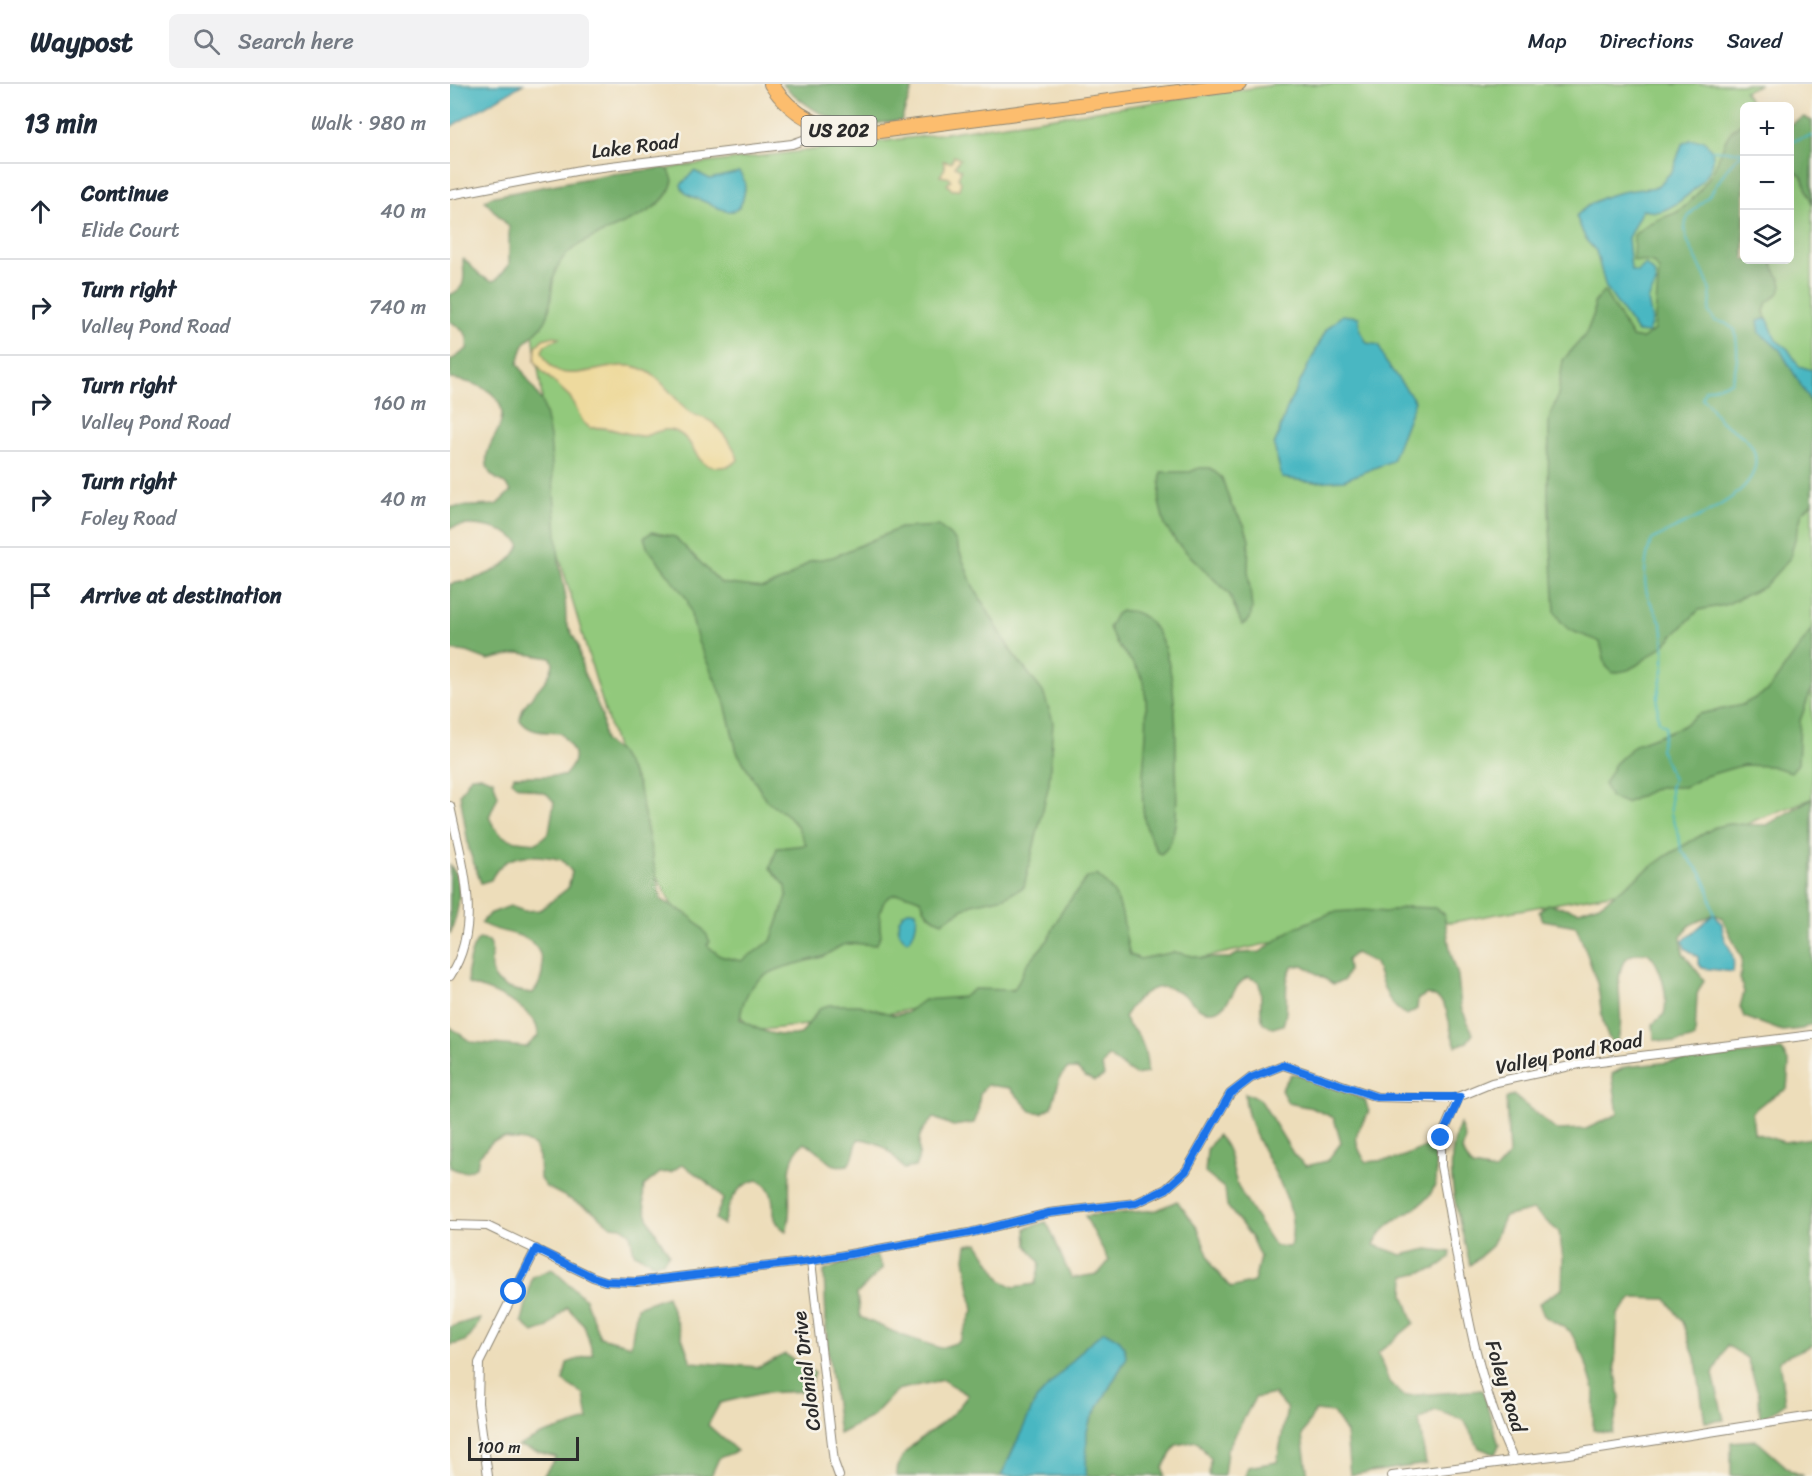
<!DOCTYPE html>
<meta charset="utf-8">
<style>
:root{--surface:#fff;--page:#f2f2f3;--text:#1f2937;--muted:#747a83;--line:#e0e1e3}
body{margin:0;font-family:Sriracha,sans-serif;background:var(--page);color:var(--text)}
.controls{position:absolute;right:18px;top:18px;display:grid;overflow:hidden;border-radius:9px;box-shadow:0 6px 24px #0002}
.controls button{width:54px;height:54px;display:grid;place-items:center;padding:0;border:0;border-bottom:2px solid var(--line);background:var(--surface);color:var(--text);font:30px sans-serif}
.scale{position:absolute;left:18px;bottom:15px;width:111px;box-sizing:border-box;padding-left:6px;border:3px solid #2b2b2b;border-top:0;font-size:16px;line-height:21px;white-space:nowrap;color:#2b2b2b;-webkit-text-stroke:4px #f7f3e8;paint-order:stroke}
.stop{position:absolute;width:18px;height:18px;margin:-14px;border:4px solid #1a73e8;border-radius:50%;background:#fff}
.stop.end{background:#1a73e8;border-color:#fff;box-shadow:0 2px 6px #0008}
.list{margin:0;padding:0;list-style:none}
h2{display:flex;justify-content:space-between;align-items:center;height:78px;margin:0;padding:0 24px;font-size:26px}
h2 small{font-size:20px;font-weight:400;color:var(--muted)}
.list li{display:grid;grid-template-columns:39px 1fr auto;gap:18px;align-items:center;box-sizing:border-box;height:96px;padding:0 24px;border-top:2px solid var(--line)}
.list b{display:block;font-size:22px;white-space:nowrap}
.list p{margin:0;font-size:20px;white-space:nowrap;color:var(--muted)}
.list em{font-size:20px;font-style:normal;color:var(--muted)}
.icon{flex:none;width:33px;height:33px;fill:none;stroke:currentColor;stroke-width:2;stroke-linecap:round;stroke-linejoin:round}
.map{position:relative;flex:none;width:1362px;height:1392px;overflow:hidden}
header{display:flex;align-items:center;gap:36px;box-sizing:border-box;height:84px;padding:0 30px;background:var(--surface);border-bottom:2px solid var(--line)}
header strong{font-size:28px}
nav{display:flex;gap:33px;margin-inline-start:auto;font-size:21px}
.search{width:420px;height:54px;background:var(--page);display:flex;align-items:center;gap:15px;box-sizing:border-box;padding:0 21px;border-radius:9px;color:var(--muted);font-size:22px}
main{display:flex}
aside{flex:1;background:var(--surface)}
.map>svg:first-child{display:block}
</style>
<header>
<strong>Waypost</strong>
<div class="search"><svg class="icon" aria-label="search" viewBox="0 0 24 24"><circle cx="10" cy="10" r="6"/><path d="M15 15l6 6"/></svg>Search here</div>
<nav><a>Map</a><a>Directions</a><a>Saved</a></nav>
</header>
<main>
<aside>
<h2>13 min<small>Walk · 980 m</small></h2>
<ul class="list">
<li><svg class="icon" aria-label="ahead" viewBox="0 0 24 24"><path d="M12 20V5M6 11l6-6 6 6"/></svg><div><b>Continue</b><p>Elide Court</p></div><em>40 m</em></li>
<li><svg class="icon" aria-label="right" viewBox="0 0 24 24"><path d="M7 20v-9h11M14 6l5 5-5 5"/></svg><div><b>Turn right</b><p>Valley Pond Road</p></div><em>740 m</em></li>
<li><svg class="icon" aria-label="right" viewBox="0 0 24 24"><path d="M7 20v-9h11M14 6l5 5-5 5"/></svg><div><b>Turn right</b><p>Valley Pond Road</p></div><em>160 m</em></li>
<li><svg class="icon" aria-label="right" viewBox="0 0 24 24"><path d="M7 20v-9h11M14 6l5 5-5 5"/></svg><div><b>Turn right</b><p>Foley Road</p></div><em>40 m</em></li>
<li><svg class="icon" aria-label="arrive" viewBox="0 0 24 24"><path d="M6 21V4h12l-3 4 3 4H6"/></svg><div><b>Arrive at destination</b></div></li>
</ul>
</aside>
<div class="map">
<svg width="1362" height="1392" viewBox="0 0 1362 1392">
<rect width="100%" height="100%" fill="#f7f3e8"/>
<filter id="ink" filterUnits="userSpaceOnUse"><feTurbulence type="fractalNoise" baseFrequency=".0167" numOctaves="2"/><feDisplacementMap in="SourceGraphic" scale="12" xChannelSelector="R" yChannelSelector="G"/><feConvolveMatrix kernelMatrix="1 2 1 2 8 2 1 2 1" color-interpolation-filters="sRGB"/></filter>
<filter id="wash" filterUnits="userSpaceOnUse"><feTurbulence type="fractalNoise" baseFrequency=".008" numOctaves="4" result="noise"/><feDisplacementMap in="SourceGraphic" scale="24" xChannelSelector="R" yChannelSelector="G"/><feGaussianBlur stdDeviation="1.35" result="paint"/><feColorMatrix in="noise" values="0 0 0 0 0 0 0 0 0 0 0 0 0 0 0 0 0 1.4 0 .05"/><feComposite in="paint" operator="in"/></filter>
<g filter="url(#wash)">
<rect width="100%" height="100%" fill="#edddba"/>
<!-- green -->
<path fill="#92c97b" stroke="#5e7a53" stroke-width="1.5" d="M 858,0 L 1310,0 L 1294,7 L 1303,22 L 1294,22 L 1294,176 L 1340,176 L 1340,74 L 1362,103 L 1362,715 L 1310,734 L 1212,781 L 1187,805 L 1003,838 L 935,841 L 875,847 L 752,874 L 660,880 L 579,902 L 411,935 L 302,947 L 258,889 L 205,789 L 177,701 L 104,455 L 91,304 L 79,223 L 109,146 L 200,89 L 232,82 L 468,53 L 823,1 Z"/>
<!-- forest -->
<g fill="#75ad6b" stroke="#506c4b" stroke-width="1.5">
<path d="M 332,0 L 464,0 L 451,37 C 438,36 426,41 414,41 C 378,39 357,23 332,0 Z"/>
<path d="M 1354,33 L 1362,37 L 1362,120 L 1352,93 L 1340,83 L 1340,40 Z"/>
<path d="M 1289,40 L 1294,40 L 1294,176 L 1321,176 C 1326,194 1345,202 1317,218 L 1314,228 L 1327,262 L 1332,264 L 1355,303 L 1362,327 L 1362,419 L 1352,429 L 1340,474 L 1314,503 L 1275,521 L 1249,526 L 1214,561 L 1187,581 L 1178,586 L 1163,589 L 1156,582 L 1150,558 C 1130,548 1116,551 1105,528 L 1098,410 L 1099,336 L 1108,311 L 1113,276 L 1136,250 L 1144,229 L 1144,219 L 1154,207 L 1182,253 L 1193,255 L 1204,246 L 1209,186 L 1203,179 L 1183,176 L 1184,151 C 1201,136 1205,137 1225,129 C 1238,123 1252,104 1260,92 C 1272,74 1271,53 1289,40 Z"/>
<path d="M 214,84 L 219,86 L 223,96 C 215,138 141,143 114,173 C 98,192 104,214 97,234 C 94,243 82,251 76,258 C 71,264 70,273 68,280 L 93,319 L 100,353 L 109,478 L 115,508 L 116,538 L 128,561 L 133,587 L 152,631 L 154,657 L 170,669 L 188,700 L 211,816 C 231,826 252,836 260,858 L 257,861 L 270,872 L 291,877 L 321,857 L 337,812 L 336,802 L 320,784 L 327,764 L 356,761 L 347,742 L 338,732 L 316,716 L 287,668 L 274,616 L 248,558 L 237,515 L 197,463 L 194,453 L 202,448 L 225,453 L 271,499 L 313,504 L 336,495 L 360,477 L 383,473 L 450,444 L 489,442 L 505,456 L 523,502 L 561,567 L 593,608 L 603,637 L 599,700 L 574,803 L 555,813 L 522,820 L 492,838 C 480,833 475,828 471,816 C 435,799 426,820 431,852 L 426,861 C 416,861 402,858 393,861 C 385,864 380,870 372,873 C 332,885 296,885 290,935 C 310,948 328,954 351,950 L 370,924 L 379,921 L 409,921 L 444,931 L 456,929 L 474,916 L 513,913 L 524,905 L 564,906 L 577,880 L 598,856 L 611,828 L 637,794 L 647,791 C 678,817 670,835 680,871 L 690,875 L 725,868 L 752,874 L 780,874 L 789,869 L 810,868 L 844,844 L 883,828 L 914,826 L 936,828 L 956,823 L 986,824 L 994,830 L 1001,870 L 1008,892 L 1011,923 L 1023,950 L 1017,958 L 1006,962 C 995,941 1004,916 977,910 L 968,915 L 967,925 L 957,931 C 937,923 932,898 925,879 L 905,869 L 897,876 L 898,887 L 893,897 L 883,900 L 853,881 L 842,883 C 831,902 841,922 833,941 L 823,944 L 813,939 C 808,924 814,911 808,897 L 798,893 C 782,900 782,924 763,927 C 749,929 745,919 735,912 C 708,892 688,910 674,933 C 677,942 679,941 685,948 C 694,957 698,977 697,989 L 685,991 L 658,972 L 652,982 L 654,992 L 645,997 L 635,993 L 627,985 L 617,985 L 610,993 L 602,1023 L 592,1029 L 581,1027 L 560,1004 L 537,1001 L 530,1009 L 528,1029 L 524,1039 L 503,1042 L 484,1034 C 457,1059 477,1059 465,1083 L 454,1085 C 441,1068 431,1056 408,1055 L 403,1073 L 398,1081 C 373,1086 375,1066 354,1059 C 329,1078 346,1120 336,1147 C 312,1133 335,1111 308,1096 C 285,1100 278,1121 273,1141 L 265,1135 L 273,1115 C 264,1100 246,1092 233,1080 L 221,1088 L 210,1089 L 194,1102 C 190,1128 205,1148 219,1169 L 213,1178 L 203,1179 L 184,1169 L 180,1149 L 171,1143 L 161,1142 L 143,1127 L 96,1103 L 90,1095 L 89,1073 L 84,1062 L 74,1057 L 54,1054 L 43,1057 L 29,1072 L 27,1082 C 17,1089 11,1089 0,1083 L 0,943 L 21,958 L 76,963 L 88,952 C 90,925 40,906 18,900 C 16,886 20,864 29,855 L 39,857 C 43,863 41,869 41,876 C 39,902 60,907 83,909 C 98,891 96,861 70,852 C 56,847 43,847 31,839 L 39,830 L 60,822 L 74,827 L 90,826 L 118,804 L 122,788 L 112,776 C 86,770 54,766 41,796 L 31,799 L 19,766 L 10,710 L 21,692 L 32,692 L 43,696 L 48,712 L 39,733 C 50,758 62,757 87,759 L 99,748 L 104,718 L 97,710 L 66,701 L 62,697 L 64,692 L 114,692 C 131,674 125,666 110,649 C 94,647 80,650 70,636 C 72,613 100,602 103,579 L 101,574 L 70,569 L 38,576 L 17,568 L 0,566 L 0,500 C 24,497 62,485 70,460 C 58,443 20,437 0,444 L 0,423 L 46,421 L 61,407 C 57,397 41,396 38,385 C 33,369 42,359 48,346 C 64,310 27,298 0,295 L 0,277 L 17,265 C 19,248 13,246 0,237 L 0,211 C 19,203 13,192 13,174 L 31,192 L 41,197 L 46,196 L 59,181 L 59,143 L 35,117 L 40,113 L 154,91 Z"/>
<path d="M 749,384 L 760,384 L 772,394 L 781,421 L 794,440 L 799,455 L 798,486 L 802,525 L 800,535 L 792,541 L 779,510 L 727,459 L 715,442 L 709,418 L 711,388 L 740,388 Z"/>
<path d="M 671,527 C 729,522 726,642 726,677 C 726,700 732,756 711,770 L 707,768 C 703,757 695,745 694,734 C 688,690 702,645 694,601 C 689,578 665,566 659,543 L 666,530 Z"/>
<path d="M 1362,545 L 1362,603 L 1350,637 L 1348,680 L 1341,688 L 1320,682 L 1293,681 L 1256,692 L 1234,703 L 1208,703 L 1176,719 L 1161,714 L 1154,700 L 1165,680 L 1186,660 L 1231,643 L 1249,630 L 1292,621 L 1318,607 Z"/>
<path d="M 1362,714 L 1362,940 L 1352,945 L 1332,947 L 1294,933 L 1290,923 L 1294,908 L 1290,895 L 1292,875 L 1272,834 L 1264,830 L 1240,841 L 1231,853 L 1233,869 L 1254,896 L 1247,910 L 1245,954 L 1225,959 L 1204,955 L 1203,940 L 1214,930 C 1219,913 1211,880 1198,869 C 1147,865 1183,934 1165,961 C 1149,948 1152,917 1147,899 C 1141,880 1134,861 1126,842 L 1093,836 L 1089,828 L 1097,820 L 1129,827 L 1152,819 L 1216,772 L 1265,743 L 1279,740 L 1317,741 Z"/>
<path d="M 0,781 C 15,800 8,830 0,850 Z"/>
<path d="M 1332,966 L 1339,980 L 1337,1005 L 1317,1016 L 1302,1028 L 1304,1049 L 1334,1058 L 1362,1054 L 1362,1261 L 1329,1276 L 1335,1319 L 1310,1337 L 1309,1311 L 1297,1274 L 1277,1261 L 1263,1290 L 1274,1336 L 1255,1338 L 1246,1277 L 1233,1238 L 1216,1215 L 1182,1214 L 1168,1230 L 1165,1281 L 1170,1314 L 1162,1349 L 1143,1346 L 1144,1306 L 1134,1273 L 1120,1247 L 1094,1232 L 1089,1219 L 1112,1205 L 1113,1174 L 1109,1148 L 1083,1126 L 1054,1133 L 1042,1162 L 1020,1181 C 1010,1135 990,1085 1010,1040 L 1015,1054 L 1012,1067 L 1022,1083 L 1045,1087 L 1059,1071 L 1056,1015 L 1063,1011 L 1106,1046 L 1136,1045 L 1168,1030 L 1162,990 L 1175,983 Z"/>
<path d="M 841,990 L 856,991 L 915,1016 L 919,1028 C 905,1050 901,1055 916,1078 L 947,1075 L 985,1059 C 982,1073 990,1089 985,1101 C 975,1129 937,1130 924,1161 L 952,1171 L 978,1165 L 1001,1168 L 1000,1174 L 985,1185 L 955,1192 L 954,1211 L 964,1239 L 928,1269 L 939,1298 L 954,1312 L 1032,1306 L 1049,1361 L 1045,1370 L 1029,1364 L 1014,1336 L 985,1326 L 969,1336 L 976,1380 L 900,1391 L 896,1349 L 883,1329 L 865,1327 L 852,1352 L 858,1392 L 795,1392 L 798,1383 L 827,1378 L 837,1325 L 824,1310 L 805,1314 L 777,1366 L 774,1392 L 759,1392 L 760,1374 L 747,1357 L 726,1361 L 713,1383 L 714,1392 L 671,1392 L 663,1389 L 662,1392 L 447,1392 C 445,1365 481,1350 499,1333 C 506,1327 512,1319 518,1311 L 493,1296 L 447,1306 L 422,1333 L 389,1350 L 377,1260 L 374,1187 L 394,1179 L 427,1172 L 433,1184 L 407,1210 L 410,1233 L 451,1251 L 490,1264 L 509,1258 L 523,1227 L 515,1174 L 517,1161 L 528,1159 L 552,1197 L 564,1203 L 585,1200 L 590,1179 L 577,1161 L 576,1144 L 596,1138 C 607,1156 611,1176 622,1194 L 648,1190 L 659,1177 L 635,1132 L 707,1126 L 727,1117 L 748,1144 L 762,1182 L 781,1204 L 804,1198 L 810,1173 L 800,1151 L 777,1122 L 775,1105 L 755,1089 L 757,1066 L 767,1051 C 783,1065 780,1083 788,1102 C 798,1123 812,1142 825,1162 L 840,1163 C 855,1107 795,1062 795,1009 L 810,1015 L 844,1071 L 856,1082 L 877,1077 L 891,1059 L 884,1034 L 862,1024 L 838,1019 L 831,1006 Z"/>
<path d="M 102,1185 L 135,1215 L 150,1253 L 181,1261 L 187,1223 L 217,1212 L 241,1278 L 309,1283 L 335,1270 L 365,1289 L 358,1307 L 313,1309 L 270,1319 L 258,1341 L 287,1367 L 269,1374 L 261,1392 L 93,1392 L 106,1373 L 68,1362 L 91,1351 L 138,1336 L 134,1311 L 113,1297 L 117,1279 L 143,1270 L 134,1241 L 117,1223 L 97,1244 L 84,1249 L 72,1238 L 82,1193 Z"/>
<path d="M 25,1235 L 30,1235 C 23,1251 19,1259 0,1261 L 0,1243 Z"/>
<path d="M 1306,1356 L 1341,1387 L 1354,1392 L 1281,1392 L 1281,1358 Z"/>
</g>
<!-- sand -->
<g fill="#eeda9e" stroke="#8c8264" stroke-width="1.5">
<path d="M 504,72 L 510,75 L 505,82 L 511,86 L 508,94 L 511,98 L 509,105 L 502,106 L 497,100 L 501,97 L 500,94 L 490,92 L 495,84 L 493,77 L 501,78 Z"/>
<path d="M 105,252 L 109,254 L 95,261 L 92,267 C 108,313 156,272 190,284 C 210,291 223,314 238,327 C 247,334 259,333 266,342 C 274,351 286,364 288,376 C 283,381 278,383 271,383 C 242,385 249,359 227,348 C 215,342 205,349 195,352 C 183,354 160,341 140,344 L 133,338 L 120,313 L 92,287 L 85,277 L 86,262 L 93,255 Z"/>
</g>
<!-- water -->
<g fill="#49b7c2" stroke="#3a7176" stroke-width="1.5">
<path d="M 0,0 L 73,0 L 0,43 Z"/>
<path d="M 1240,56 L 1253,56 C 1256,59 1260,63 1262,67 C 1270,89 1229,122 1211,127 C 1205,129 1198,127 1192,126 L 1178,154 L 1181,186 L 1187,188 L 1195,181 L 1204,188 L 1206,200 L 1198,216 L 1202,237 L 1198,249 L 1187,248 L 1156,204 L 1146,167 L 1136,156 L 1126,132 C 1150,108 1175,107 1207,103 L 1223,86 L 1232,60 Z"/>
<path d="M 244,87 L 260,95 L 289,88 C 295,95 296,101 294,110 C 289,139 270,124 253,117 C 244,113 234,112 231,101 Z"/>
<path d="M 892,231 L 909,233 L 910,246 L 917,259 L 929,261 L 935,277 L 965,317 L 942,377 L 894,396 L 865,398 L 832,394 L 824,362 L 838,322 L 876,246 Z"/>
<path d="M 1314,235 L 1318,236 L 1326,256 L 1338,265 L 1349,282 L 1362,286 L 1362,320 L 1330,266 L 1310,249 L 1308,237 Z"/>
<path d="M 461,826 L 466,827 C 468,835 465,853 457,857 C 444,849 445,830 461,826 Z"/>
<path d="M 1264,830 L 1272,840 C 1272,860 1287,865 1283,888 L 1252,884 L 1248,879 L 1248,873 L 1235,864 L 1233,857 Z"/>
<path d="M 654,1247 C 668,1254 676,1257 676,1275 L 640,1337 L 637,1347 L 636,1392 L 551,1392 L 586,1316 L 637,1261 Z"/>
</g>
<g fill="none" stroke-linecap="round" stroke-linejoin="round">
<!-- stream -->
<g stroke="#49b7c2" stroke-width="2">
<path d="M 1340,57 L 1362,52"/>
<path d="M 1262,66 L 1294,68"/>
<path d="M 1264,830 L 1258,804 L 1251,789 L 1231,766 L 1229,751 L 1221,730 L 1220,704 L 1223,695 L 1210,665 L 1216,642 L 1209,638 C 1205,620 1209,605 1213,587 C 1215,577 1214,561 1213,550 C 1213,537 1204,527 1199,515 C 1192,500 1195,470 1202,456 C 1229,439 1322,411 1303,365 C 1297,351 1282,347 1272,338 C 1264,330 1261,321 1252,314 L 1255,306 L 1281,298 C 1289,279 1288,266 1285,246 L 1275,239 L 1265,237 L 1259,228 C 1270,190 1223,160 1238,133 C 1243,125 1254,118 1260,110 C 1275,91 1274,83 1294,68"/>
</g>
</g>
</g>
<g filter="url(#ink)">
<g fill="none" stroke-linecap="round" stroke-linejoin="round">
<defs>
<g id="minor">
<path d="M 0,111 L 136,85 L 342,60 L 356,55 L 368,41"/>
<path d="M 0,722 C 11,777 34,840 0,892"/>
<path d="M 1009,1013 L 991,1054 L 991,1082 C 1010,1181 1020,1286 1064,1377"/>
<path d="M 0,1141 L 37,1142 L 143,1193 L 155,1197 L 186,1198 L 361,1177 L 519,1149 L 599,1129 L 686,1119 L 716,1105 L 736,1087 L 780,1010 L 801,994 L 833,981 L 927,1013 L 1003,1015 L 1042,999 L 1134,979 L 1362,951"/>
<path d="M 361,1177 L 384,1378 L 389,1392"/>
<path d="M 38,1392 L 28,1319 L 29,1279 L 86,1165"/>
<path d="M 942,1392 L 1118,1370 L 1362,1332"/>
</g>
<path id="primary" d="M 321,0 C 343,34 375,47 414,49 L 789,0"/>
</defs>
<!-- minor casing -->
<use href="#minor" stroke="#8c8472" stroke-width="10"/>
<!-- primary casing -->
<use href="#primary" stroke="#8c8472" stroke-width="16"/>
<!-- minor -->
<use href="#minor" stroke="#fff" stroke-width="8"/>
<!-- primary -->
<use href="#primary" stroke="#fcbd6e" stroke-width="14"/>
</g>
</g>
<g fill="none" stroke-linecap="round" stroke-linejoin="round" filter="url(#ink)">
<!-- route -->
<path stroke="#1a73e8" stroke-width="8" d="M 64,1208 L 86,1165 L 143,1193 L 156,1197 L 186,1198 L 361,1177 L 519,1149 L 599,1129 L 686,1119 L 716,1105 L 736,1087 L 780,1010 L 801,994 L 833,981 L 927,1013 L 1010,1013 L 991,1054"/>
</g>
<g text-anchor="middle" stroke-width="5" stroke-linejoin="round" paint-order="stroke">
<!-- shield labels -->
<rect fill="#f7f3e8" stroke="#686764" stroke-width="1.5" x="351.5" y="32" width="75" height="30" rx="4.5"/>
<g font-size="18" font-weight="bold" fill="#2b2b2b">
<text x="389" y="53">US 202</text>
</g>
<!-- street labels -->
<g font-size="20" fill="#2b2b2b" stroke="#f7f3e8">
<text transform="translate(185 62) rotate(-7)" y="7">Lake Road</text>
<text transform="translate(1119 969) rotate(-11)" y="7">Valley Pond Road</text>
<text transform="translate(356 1287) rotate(-97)" y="7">Colonial Drive</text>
<text transform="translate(1056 1302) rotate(73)" y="7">Foley Road</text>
</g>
</g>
</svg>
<div class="controls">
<button>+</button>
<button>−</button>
<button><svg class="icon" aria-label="layers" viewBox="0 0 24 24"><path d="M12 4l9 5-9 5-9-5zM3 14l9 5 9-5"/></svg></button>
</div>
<div class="scale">100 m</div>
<div class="stop" style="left:64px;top:1208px"></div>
<div class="stop end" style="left:991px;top:1054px"></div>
</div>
</main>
